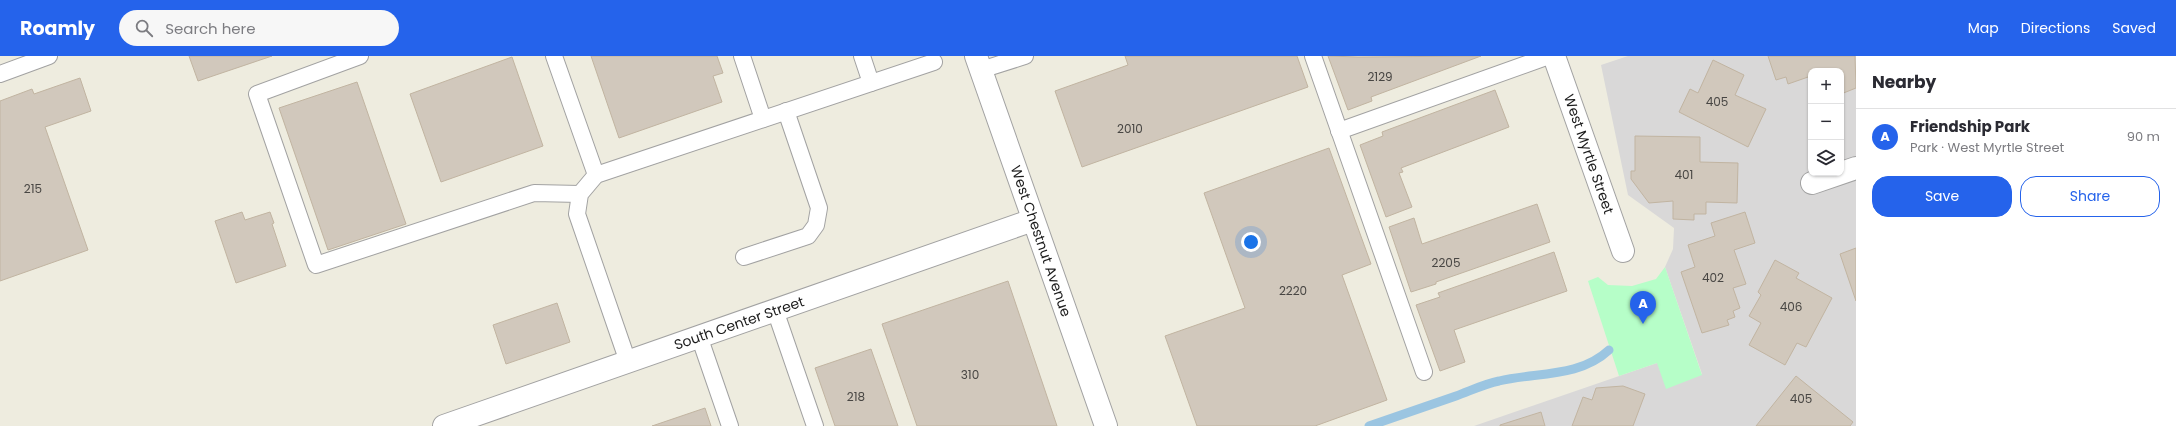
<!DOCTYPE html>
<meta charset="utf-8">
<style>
:root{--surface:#fff;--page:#f7f7f7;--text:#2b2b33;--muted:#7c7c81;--line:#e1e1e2;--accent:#2563eb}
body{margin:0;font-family:Poppins,sans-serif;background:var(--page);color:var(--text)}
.controls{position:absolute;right:12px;top:12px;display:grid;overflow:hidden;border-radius:8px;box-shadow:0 1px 3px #0004}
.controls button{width:36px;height:36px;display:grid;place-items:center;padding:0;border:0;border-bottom:1px solid var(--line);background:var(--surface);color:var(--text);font:20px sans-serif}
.you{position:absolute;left:1251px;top:186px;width:14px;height:14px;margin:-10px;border:3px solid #fff;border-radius:50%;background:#1a73e8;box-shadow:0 0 0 6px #1a73e833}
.badge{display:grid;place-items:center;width:26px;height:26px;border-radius:50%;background:var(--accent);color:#fff;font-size:13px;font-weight:700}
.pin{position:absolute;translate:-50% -33px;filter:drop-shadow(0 1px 2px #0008)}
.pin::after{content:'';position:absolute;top:21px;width:14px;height:12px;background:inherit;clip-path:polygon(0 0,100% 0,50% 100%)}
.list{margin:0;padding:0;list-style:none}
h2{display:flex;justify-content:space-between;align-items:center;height:52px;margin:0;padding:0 16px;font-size:17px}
h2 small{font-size:13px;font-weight:400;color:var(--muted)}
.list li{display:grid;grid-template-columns:26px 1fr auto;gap:12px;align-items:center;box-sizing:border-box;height:56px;padding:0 16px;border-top:1px solid var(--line)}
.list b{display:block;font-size:15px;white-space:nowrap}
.list p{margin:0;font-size:13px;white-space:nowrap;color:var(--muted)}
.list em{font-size:13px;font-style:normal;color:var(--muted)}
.actions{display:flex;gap:8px;padding:12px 16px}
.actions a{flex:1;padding:9px 0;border:1px solid var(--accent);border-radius:16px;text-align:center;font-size:14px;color:var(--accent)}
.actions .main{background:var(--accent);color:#fff}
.icon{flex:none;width:22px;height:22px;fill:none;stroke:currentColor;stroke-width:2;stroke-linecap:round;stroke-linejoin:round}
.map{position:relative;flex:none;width:1856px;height:370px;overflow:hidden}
header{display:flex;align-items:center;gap:24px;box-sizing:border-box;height:56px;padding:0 20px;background:var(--accent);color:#fff}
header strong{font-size:19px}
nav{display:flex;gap:22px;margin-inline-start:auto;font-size:14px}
.search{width:280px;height:36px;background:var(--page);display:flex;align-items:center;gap:10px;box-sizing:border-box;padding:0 14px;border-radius:22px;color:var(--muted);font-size:15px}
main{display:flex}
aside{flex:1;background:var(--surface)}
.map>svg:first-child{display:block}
</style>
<header>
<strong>Roamly</strong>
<div class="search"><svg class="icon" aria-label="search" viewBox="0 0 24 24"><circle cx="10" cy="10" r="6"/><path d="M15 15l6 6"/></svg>Search here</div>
<nav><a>Map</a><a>Directions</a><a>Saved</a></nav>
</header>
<main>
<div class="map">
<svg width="1856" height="370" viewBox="0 0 1856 370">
<rect width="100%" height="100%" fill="#eeecdf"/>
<!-- residential -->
<path fill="#d9d8d8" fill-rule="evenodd" d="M 1628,0 L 1856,0 L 1856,370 L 1474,370 L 1657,307 L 1702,318 L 1665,211 L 1673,193 L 1674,172 L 1628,139 L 1601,9 ZM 1811,15 L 1841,15 L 1841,117 L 1811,117 Z"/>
<!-- park -->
<path fill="#b6fec8" d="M 1665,211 L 1702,319 L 1666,333 L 1657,307 L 1619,320 L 1588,225 L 1598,221 L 1608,229 L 1632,230 L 1656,223 Z"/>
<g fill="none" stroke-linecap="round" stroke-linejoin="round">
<!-- stream -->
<path stroke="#9bc5e1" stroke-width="9" d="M 1369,370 C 1398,360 1427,350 1456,340 C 1470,335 1484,328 1499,325 C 1536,316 1579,322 1609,294"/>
</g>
<!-- building -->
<g fill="#d1c8bc" stroke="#c1b4a1">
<path d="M 189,0 L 272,0 L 198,25 Z"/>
<path d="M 591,0 L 717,0 L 723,17 L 713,20 L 722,46 L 619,82 Z"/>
<path d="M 1125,0 L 1297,0 L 1308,31 L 1082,111 L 1055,35 L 1128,9 Z"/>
<path d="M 1328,0 L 1358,1 L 1481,0 L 1371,41 L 1372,45 L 1348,54 Z"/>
<path d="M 1768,0 L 1855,0 L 1856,32 L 1841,38 L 1841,15 L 1811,15 L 1811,20 L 1788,28 L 1786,21 L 1776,24 Z"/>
<path d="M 512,1 L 543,90 L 441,126 L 410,38 Z"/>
<path d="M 1713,4 L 1744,19 L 1735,39 L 1766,53 L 1748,91 L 1679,56 L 1690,33 L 1698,37 Z"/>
<path d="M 80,22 L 91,55 L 45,71 L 88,194 L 0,225 L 0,45 L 32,33 L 34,38 Z"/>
<path d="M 357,26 L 406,168 L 328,194 L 279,52 Z"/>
<path d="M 1495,34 L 1509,71 L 1401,112 L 1403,116 L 1399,117 L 1412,151 L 1386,161 L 1360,89 L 1383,80 L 1382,76 Z"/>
<path d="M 1635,80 L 1700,81 L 1700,106 L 1738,107 L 1737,147 L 1706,146 L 1706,158 L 1694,158 L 1694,164 L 1673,163 L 1673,145 L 1649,147 L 1631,123 L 1631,115 L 1635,115 Z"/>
<path d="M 1329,92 L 1371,208 L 1342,219 L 1387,344 L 1315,370 L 1197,370 L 1165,280 L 1245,252 L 1204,137 Z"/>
<path d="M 1537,148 L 1550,186 L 1436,226 L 1436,228 L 1411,236 L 1389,171 L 1414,162 L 1422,188 Z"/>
<path d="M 242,156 L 245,164 L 270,156 L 274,167 L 272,168 L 286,210 L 236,227 L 215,165 Z"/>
<path d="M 1745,156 L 1755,187 L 1734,194 L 1746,228 L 1733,232 L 1740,252 L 1733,255 L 1735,261 L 1727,264 L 1729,269 L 1702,277 L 1681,216 L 1695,211 L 1688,189 L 1715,180 L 1711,167 Z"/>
<path d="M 1856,192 L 1856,245 L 1840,198 Z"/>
<path d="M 1554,196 L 1567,235 L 1454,274 L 1465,306 L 1440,315 L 1416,249 L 1440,241 L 1438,237 Z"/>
<path d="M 1775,204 L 1799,217 L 1796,222 L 1832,242 L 1806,291 L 1797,287 L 1785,309 L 1749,289 L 1761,267 L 1749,260 L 1761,239 L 1758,236 Z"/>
<path d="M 1008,225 L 1057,370 L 917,370 L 882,268 Z"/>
<path d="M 557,247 L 570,286 L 506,308 L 493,269 Z"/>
<path d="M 871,293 L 898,370 L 835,370 L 815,312 Z"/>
<path d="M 1796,320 L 1853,366 L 1850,370 L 1756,370 Z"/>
<path d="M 1623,330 L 1645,338 L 1633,370 L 1572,370 L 1583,341 L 1592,344 L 1596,332 Z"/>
<path d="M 705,352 L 711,370 L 652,370 Z"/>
<path d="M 1541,356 L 1545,370 L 1500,370 L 1500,369 Z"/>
</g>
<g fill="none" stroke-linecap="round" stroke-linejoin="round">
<defs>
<g id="service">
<path d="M 360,0 L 257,38 L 316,209 L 534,137 L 580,138"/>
<path d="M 554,0 L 596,119"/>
<path d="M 742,0 L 763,63"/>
<path d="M 862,0 L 871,27"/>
<path d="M 1313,0 L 1424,316"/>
<path d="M 981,14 L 1025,0"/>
<path d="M 0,18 L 49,0"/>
<path d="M 1339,75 L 1549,0"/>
<path d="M 744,201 L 808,180 L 816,169 L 819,152 L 786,55"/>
<path d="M 775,254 L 815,370"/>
<path d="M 699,280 L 730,370"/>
<path d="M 628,306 L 577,158 L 580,138 L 596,119 L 934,6"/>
</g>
<g id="minor">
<path d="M 1554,0 L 1623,195"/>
<path d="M 1812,127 L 1856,112"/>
<path d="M 444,370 L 1033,164"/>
</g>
<path id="tertiary" d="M 976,0 L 1106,370"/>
</defs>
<!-- service casing -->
<use href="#service" stroke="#a2a2a2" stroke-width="18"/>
<!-- minor casing -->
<use href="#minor" stroke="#a2a2a2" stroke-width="24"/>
<!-- tertiary casing -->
<use href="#tertiary" stroke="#a2a2a2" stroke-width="24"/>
<!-- service -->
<use href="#service" stroke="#fff" stroke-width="16"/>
<!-- minor -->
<use href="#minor" stroke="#fff" stroke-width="22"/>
<!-- tertiary -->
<use href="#tertiary" stroke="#fff" stroke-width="22"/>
</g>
<g text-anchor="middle" stroke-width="3.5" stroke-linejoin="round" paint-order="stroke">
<!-- number labels -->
<g font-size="12" fill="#484643">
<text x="1380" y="25">2129</text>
<text x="1717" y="50">405</text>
<text x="1130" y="77">2010</text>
<text x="1684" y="123">401</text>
<text x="33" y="137">215</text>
<text x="1446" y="211">2205</text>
<text x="1713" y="226">402</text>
<text x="1293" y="239">2220</text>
<text x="1791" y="255">406</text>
<text x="970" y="323">310</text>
<text x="856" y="345">218</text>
<text x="1801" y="347">405</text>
</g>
<!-- street labels -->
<g font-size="14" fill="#1b1b1b" stroke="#fff">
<text transform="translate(1589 98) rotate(71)" y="5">West Myrtle Street</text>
<text transform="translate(1041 185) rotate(71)" y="5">West Chestnut Avenue</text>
<text transform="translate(739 267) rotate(-19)" y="5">South Center Street</text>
</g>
</g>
</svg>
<div class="controls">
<button>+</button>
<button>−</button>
<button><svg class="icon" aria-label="layers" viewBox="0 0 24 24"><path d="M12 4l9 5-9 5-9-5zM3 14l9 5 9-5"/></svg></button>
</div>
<div class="you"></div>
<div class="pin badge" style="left:1643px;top:268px">A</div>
</div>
<aside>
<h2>Nearby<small></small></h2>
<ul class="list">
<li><span class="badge">A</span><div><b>Friendship Park</b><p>Park · West Myrtle Street</p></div><em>90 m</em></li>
</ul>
<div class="actions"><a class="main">Save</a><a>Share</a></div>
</aside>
</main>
